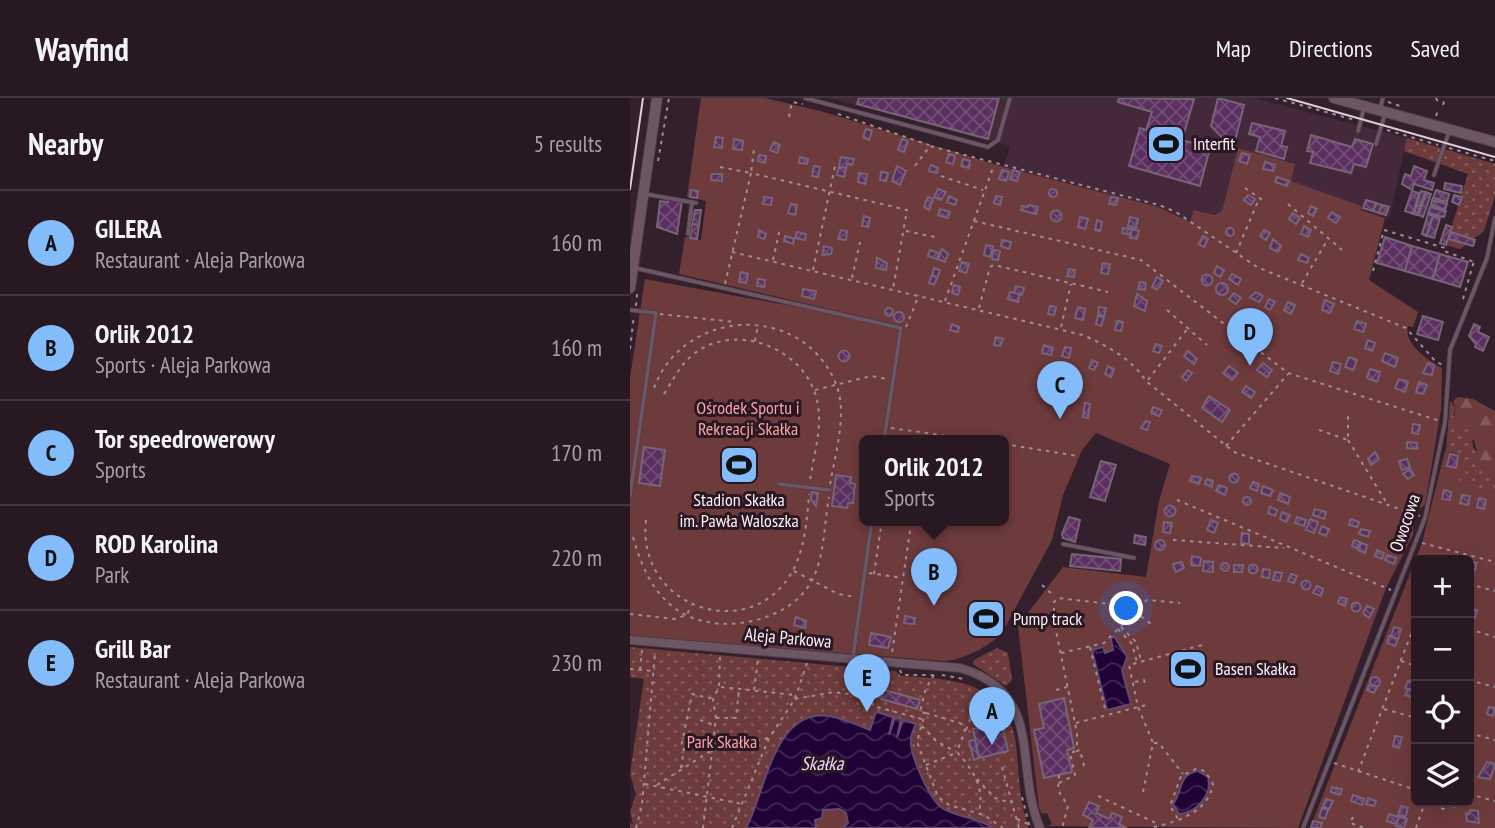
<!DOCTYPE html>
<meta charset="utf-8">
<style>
:root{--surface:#271821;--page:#2f212a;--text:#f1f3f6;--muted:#a4a0a5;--line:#43373f;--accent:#82bcfa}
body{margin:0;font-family:"PT Sans Narrow",sans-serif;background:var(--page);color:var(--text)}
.controls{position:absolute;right:21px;bottom:21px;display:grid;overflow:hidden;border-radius:10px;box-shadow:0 7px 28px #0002}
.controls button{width:63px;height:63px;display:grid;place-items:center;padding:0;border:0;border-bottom:2px solid var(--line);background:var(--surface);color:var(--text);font:35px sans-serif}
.you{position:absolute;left:497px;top:511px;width:24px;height:24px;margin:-18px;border:5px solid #fff;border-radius:50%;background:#1a73e8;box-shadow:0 0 0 10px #1a73e833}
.badge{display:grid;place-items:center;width:46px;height:46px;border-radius:50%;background:var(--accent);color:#111;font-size:23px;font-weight:700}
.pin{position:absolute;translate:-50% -58px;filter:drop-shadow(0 2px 4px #0008)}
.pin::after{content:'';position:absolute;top:37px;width:24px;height:21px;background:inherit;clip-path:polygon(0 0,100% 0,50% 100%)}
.popup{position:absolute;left:229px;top:337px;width:150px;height:91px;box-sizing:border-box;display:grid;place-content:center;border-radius:10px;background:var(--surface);filter:drop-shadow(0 2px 5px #0005);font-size:23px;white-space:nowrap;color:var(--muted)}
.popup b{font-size:26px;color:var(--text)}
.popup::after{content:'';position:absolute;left:50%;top:100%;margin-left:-14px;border:14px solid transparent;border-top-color:var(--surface)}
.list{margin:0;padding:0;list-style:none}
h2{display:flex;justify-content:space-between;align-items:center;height:91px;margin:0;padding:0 28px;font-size:30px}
h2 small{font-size:23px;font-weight:400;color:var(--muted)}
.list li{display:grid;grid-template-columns:46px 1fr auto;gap:21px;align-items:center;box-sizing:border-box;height:105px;padding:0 28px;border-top:2px solid var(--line)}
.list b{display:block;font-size:26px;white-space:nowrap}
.list p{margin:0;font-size:23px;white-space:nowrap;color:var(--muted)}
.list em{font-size:23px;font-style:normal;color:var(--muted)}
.icon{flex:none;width:38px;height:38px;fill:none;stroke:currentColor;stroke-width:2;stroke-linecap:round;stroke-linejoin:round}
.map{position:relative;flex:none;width:865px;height:730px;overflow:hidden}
header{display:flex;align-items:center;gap:42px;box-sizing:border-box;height:98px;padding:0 35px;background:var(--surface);border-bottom:2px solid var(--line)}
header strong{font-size:33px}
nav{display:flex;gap:38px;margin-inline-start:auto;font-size:24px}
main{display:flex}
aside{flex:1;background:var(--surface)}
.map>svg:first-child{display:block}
</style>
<header>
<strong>Wayfind</strong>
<nav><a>Map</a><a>Directions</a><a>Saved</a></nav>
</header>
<main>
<aside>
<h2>Nearby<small>5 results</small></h2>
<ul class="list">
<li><span class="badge">A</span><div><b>GILERA</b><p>Restaurant · Aleja Parkowa</p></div><em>160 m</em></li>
<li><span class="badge">B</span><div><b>Orlik 2012</b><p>Sports · Aleja Parkowa</p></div><em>160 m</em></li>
<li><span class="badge">C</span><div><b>Tor speedrowerowy</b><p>Sports</p></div><em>170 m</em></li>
<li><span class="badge">D</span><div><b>ROD Karolina</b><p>Park</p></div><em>220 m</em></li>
<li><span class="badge">E</span><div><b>Grill Bar</b><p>Restaurant · Aleja Parkowa</p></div><em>230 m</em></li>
</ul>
</aside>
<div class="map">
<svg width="865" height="730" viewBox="0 0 865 730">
<defs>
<pattern id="grass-dots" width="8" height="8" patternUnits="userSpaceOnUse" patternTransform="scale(1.75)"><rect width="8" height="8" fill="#6e3b3d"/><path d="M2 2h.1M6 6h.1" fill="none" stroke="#84585a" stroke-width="1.8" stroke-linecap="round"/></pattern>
<pattern id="forest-firs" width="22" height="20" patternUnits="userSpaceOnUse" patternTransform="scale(1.75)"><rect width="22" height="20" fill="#6e3b3d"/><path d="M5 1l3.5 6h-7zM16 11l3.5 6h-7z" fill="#84585a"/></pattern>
<pattern id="water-waves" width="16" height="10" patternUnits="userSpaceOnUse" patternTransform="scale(1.75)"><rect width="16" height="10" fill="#200236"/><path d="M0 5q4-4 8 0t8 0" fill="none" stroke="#412754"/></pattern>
<pattern id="building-cross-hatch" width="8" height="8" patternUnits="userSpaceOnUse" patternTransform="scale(1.75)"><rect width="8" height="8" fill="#5b2f5f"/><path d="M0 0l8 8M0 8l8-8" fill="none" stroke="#734d77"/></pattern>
</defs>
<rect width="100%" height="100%" fill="#34202c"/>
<!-- built -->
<path fill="#432939" d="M 200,0 L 624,0 L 777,40 L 760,118 L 756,120 L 660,83 L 665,67 L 608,50 L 592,113 L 560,124 L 528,109 L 374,69 L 380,48 Z"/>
<!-- grass -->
<g fill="url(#grass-dots)">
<path d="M 777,40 L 865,66 L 865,98 L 854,133 L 830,151 L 816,147 L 838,76 L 774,53 Z"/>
<path d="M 820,303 L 826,310 L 823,318 L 840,322 L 843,349 L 865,378 L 865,395 L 827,386 L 834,358 L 816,353 Z"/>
<path d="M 0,549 L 265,573 L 271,578 C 329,581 384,585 387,657 C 389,681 390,706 399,730 L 0,730 L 0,725 L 3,726 L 0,714 L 6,696 L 0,676 L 14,581 L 0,579 Z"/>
<path d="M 367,550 L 378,555 L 382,582 L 376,588 L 343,566 L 344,562 Z"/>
</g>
<!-- forest -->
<g fill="url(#forest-firs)">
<path d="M 828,299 L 843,301 L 865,313 L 865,378 L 851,368 L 844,342 L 839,340 L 838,320 L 833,331 L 822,328 L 826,310 L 823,303 Z"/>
<path d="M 197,711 L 216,715 L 215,728 L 186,730 L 185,722 Z"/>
</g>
<!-- garden -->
<g fill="#6e3b3d" fill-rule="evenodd">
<path d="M 71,0 L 135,0 L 194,14 L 374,69 L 528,109 L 560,124 L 564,112 L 584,117 L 592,113 L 608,50 L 665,66 L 661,83 L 731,108 L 731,112 L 755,120 L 760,118 L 755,120 L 739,182 L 788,214 L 783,229 L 778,228 C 773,245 798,263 812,270 L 811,312 L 795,407 L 786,413 L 783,421 L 783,437 L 756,490 L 668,730 L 417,728 L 422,726 L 417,715 L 412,716 L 409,710 L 388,528 L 433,469 L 516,479 L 529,403 L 540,366 L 466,335 L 452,352 L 433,397 L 422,442 L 373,533 C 363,547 331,563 314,563 L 0,538 L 0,280 L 15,181 L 281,230 L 49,176 L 55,139 L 71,142 L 76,103 L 57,99 ZM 234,342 L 374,342 L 374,422 L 234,422 Z"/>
<path d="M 815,353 L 835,358 L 828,386 L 865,395 L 865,730 L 680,730 L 792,445 ZM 786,462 L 839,462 L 839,704 L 786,704 Z"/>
</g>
<!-- water -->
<g fill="url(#water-waves)" stroke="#624970" stroke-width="2">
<path d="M 484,538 L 497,559 L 492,573 L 501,606 L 477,612 L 462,552 L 473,549 L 475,555 L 483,552 L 481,541 Z"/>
<path d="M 246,614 L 263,619 L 259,637 L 265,620 L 271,621 L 267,639 L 273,622 L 286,626 C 284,630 281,636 281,641 C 279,656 300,702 312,710 C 328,720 347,719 363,730 L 213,730 L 218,725 L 216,715 L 209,711 L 193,712 L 192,720 L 185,722 L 186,730 L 116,730 C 136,694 143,610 199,618 C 213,620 227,627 240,632 Z"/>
<path d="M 568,673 L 578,679 C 583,696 567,715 549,716 L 543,706 C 553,693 548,676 568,673 Z"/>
</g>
<!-- building -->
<g fill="url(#building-cross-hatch)" stroke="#766577" stroke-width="2">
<path d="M 229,0 L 369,0 L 358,41 L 227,6 Z"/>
<path d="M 489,0 L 564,1 L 552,42 L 580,50 L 570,88 L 499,68 L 510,30 L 516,32 L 522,14 L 488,4 Z"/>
<path d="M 588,0 L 614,7 L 603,51 L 581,28 Z"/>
<path d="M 622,25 L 655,33 L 651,48 L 657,49 L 654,61 L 626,53 L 630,39 L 619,36 Z"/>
<path d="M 236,31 L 242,33 L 239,42 L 233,39 Z"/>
<path d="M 681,37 L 722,49 L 725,41 L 743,46 L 736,69 L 724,66 L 721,75 L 680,65 L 683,54 L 677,53 Z"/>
<path d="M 86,39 L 93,40 L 92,50 L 84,49 Z"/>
<path d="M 104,41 L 113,43 L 112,52 L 103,51 Z"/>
<path d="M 272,41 L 278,43 L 274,54 L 268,52 Z"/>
<path d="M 144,44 L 150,47 L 147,55 L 140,52 Z"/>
<path d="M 612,55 L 620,57 L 617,66 L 609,63 Z"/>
<path d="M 319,56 L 325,58 L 323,66 L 316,64 Z"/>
<path d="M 129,57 L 136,58 L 135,65 L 128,63 Z"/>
<path d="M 170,59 L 178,61 L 177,66 L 169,65 Z"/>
<path d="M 211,59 L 224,61 L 222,67 L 217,66 L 216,70 L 209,69 Z"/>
<path d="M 333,61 L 340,63 L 339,70 L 331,68 Z"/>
<path d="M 635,64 L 645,67 L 643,73 L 633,71 Z"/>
<path d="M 301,67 L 308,70 L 307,75 L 299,73 Z"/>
<path d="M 184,68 L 190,69 L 188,79 L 182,78 Z"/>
<path d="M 267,68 L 276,73 L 270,87 L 262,83 Z"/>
<path d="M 784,68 L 797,73 L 794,82 L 804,85 L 802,92 L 784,86 L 782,92 L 772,86 L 775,76 L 781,78 Z"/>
<path d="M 209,69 L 216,70 L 214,79 L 207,77 Z"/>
<path d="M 372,72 L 379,74 L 376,83 L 369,81 Z"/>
<path d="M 383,72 L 390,74 L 387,83 L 380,81 Z"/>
<path d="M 251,74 L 258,75 L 256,83 L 250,82 Z"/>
<path d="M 229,75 L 237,76 L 235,86 L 228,84 Z"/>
<path d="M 82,76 L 92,76 L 92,83 L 81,82 Z"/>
<path d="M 647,79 L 659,83 L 657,88 L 645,84 Z"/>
<path d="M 815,85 L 832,88 L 831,95 L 814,91 Z"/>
<circle cx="423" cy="95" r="4"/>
<path d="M 308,91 L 316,94 L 311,102 L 304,99 Z"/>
<path d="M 61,92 L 68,93 L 67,100 L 60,99 Z"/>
<path d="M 806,92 L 819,96 L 817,104 L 803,100 Z"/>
<path d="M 782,93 L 789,95 L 783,116 L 775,113 Z"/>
<path d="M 791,93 L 795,94 L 787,117 L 784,116 Z"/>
<path d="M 796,94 L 801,96 L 793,119 L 789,117 Z"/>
<path d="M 618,97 L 625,101 L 621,107 L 614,102 Z"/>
<path d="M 824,97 L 832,99 L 829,107 L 822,104 Z"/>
<path d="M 319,98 L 327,102 L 325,107 L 317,104 Z"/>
<path d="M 366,98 L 372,99 L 370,107 L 364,105 Z"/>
<path d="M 134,99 L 142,100 L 141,107 L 133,106 Z"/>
<path d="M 298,99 L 303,101 L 299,112 L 294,109 Z"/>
<path d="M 481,99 L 488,100 L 486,107 L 479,106 Z"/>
<path d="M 38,101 L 52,103 L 47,136 L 27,129 L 30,103 L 38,104 Z"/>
<path d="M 736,102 L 746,105 L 743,113 L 733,110 Z"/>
<path d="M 802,102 L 817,106 L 815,112 L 801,107 Z"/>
<path d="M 746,105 L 752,107 L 749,115 L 743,113 Z"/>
<path d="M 161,106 L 167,107 L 165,117 L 158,115 Z"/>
<path d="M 399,107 L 408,109 L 406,116 L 391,112 L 392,108 L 398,109 Z"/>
<path d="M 752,107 L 759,109 L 756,117 L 749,115 Z"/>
<path d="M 681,108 L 687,111 L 683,118 L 678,115 Z"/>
<path d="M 800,109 L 816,113 L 814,119 L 798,115 Z"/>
<path d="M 310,111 L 320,114 L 318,120 L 308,117 Z"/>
<path d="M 65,112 L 71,112 L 69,127 L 62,126 Z"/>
<circle cx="426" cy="118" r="5.5"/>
<path d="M 702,114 L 710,119 L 706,125 L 698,120 Z"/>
<path d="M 663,115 L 670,120 L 666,126 L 659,121 Z"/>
<path d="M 798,116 L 803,118 L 796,138 L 792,136 Z"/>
<path d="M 234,118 L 240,120 L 238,129 L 232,128 Z"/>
<path d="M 803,118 L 810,120 L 804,140 L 797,138 Z"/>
<path d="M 450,119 L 458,121 L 455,131 L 448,129 Z"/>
<path d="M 500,119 L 508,121 L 506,130 L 498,128 Z"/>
<path d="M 467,122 L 472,124 L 470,133 L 465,132 Z"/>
<path d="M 62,126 L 69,127 L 67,141 L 60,140 Z"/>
<path d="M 816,127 L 822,129 L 816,147 L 810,145 Z"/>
<path d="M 674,128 L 681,132 L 678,139 L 671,136 Z"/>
<path d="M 493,130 L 502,131 L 501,137 L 492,135 Z"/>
<circle cx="600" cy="134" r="4"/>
<path d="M 502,131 L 509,133 L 507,141 L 500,140 Z"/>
<path d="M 129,132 L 136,136 L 134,141 L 128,139 Z"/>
<path d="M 211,132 L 217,133 L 216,142 L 208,141 Z"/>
<path d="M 634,132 L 640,135 L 636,142 L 630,138 Z"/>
<path d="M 167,134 L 176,136 L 175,142 L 165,140 Z"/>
<path d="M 821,134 L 845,142 L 843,148 L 819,141 Z"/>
<path d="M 155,138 L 164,141 L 163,146 L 154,143 Z"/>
<path d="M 573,138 L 578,141 L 574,149 L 569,146 Z"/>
<path d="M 755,139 L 782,148 L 775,173 L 747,165 Z"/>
<path d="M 643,141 L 651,148 L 648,154 L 640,150 Z"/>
<path d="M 372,142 L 381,144 L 379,151 L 371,148 Z"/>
<path d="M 356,147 L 363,148 L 360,159 L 354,157 Z"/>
<path d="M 194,148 L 202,150 L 201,156 L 192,157 Z"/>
<path d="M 782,148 L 810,156 L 803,181 L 775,173 Z"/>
<path d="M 312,151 L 318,156 L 315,164 L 308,161 Z"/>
<path d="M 300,152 L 309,155 L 307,161 L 298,158 Z"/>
<path d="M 363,152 L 370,153 L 368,162 L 362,161 Z"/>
<path d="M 671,156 L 679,160 L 677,165 L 668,162 Z"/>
<path d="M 810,156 L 838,164 L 830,189 L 803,181 Z"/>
<path d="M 247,160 L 257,165 L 256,172 L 246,170 Z"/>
<path d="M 332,164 L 339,166 L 336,175 L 329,173 Z"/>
<path d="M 473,165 L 480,166 L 478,176 L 471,175 Z"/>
<path d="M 587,168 L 594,172 L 590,179 L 584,175 Z"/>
<path d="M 304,170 L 310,172 L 307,180 L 302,177 Z"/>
<path d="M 439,171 L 445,172 L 444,179 L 437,178 Z"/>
<path d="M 111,174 L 118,176 L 116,185 L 109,184 Z"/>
<path d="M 602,176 L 611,181 L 608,187 L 599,181 Z"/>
<circle cx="577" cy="182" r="5.5"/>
<path d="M 302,177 L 307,180 L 304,187 L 299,185 Z"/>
<path d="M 527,179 L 533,183 L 527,192 L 522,189 Z"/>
<path d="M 128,181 L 135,182 L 134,189 L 127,188 Z"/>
<path d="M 510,184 L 516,185 L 515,192 L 508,191 Z"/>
<circle cx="592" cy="191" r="6"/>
<path d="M 324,187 L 330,189 L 328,197 L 322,195 Z"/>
<path d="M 386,188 L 394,190 L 392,197 L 384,195 Z"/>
<path d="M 173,191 L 186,193 L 184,201 L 172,198 Z"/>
<path d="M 380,194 L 389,196 L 388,204 L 378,201 Z"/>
<path d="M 626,194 L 633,198 L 629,204 L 620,199 Z"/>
<path d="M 604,195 L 611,200 L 606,206 L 599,201 Z"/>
<path d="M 507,196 L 517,203 L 515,213 L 504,208 Z"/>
<path d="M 639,201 L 645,204 L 640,212 L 635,209 Z"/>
<path d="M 695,202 L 704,206 L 700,215 L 692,212 Z"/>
<path d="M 658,204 L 665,207 L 661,216 L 654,212 Z"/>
<path d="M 420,208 L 426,209 L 424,217 L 418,216 Z"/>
<path d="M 448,209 L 455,211 L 453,222 L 445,220 Z"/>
<path d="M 469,209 L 476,210 L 474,218 L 468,217 Z"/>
<circle cx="259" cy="214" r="4"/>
<circle cx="269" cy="219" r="5"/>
<path d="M 468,218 L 474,219 L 471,228 L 466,226 Z"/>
<path d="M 793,218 L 813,224 L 808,242 L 787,236 Z"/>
<path d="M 487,223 L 493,224 L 491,233 L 485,232 Z"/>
<path d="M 727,223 L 736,226 L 733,234 L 724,231 Z"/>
<path d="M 322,226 L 329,229 L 328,234 L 320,232 Z"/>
<path d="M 844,226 L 850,229 L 848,234 L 859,239 L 853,253 L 845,249 L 846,246 L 839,238 Z"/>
<path d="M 366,239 L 373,241 L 370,248 L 364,247 Z"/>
<path d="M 738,242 L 745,245 L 742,253 L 735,250 Z"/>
<path d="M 526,246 L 532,248 L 529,255 L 523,253 Z"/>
<path d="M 414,247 L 423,250 L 421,257 L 412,255 Z"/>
<path d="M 435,249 L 441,250 L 439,260 L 432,258 Z"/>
<circle cx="214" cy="258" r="5.5"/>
<path d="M 558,253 L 567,261 L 564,266 L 554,258 Z"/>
<path d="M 755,255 L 768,260 L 765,269 L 752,263 Z"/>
<path d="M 719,259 L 727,262 L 723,272 L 715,269 Z"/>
<path d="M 462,262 L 468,265 L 464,272 L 459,270 Z"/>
<path d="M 703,264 L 711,266 L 708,276 L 700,273 Z"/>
<path d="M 633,265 L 642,272 L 637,279 L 627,272 Z"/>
<path d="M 798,265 L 804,267 L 802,277 L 793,275 Z"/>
<path d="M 478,268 L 484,271 L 481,279 L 475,276 Z"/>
<path d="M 599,268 L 608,275 L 602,282 L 593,275 Z"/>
<path d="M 740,271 L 750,274 L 747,284 L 737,280 Z"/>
<path d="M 558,272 L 562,275 L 556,283 L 552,279 Z"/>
<path d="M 769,281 L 778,284 L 775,294 L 765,290 Z"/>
<path d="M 789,284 L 797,287 L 793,296 L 786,294 Z"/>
<path d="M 616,288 L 625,294 L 621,300 L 612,294 Z"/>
<path d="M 579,298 L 600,312 L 592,324 L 572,310 Z"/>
<path d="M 455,305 L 460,306 L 458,320 L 453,319 Z"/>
<path d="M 523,309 L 532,312 L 529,318 L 521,315 Z"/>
<path d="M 516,323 L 520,324 L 517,332 L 511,330 Z"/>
<path d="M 783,326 L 790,327 L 788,336 L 782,335 Z"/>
<path d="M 777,344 L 787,345 L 787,351 L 777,350 Z"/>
<path d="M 14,349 L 35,352 L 30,388 L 9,385 Z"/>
<path d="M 745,354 L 749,361 L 741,367 L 738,361 Z"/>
<path d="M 820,356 L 828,358 L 826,370 L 817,368 Z"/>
<path d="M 777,361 L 780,369 L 772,372 L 769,363 Z"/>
<path d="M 471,363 L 486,367 L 475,403 L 460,399 Z"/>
<path d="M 780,371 L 784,377 L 778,381 L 773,376 Z"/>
<circle cx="604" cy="380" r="4.5"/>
<path d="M 206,377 L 221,379 L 220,385 L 225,386 L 223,405 L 218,405 L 217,410 L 202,408 Z"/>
<path d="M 562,378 L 571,380 L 569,386 L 560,383 Z"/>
<path d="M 577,381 L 583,383 L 582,389 L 575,386 Z"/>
<path d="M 623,384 L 629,386 L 627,393 L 620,390 Z"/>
<path d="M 589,387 L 597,390 L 595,397 L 586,393 Z"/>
<path d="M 633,388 L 643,392 L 640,398 L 631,395 Z"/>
<path d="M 814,392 L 821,394 L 820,402 L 812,401 Z"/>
<path d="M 182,394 L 188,395 L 186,408 L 181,401 Z"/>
<path d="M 650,395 L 660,399 L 658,406 L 648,402 Z"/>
<path d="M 832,397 L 840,398 L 838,407 L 830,405 Z"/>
<circle cx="617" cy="403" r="4"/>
<path d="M 849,400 L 856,402 L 854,411 L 847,409 Z"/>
<circle cx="540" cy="413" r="5.5"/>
<path d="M 640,409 L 647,412 L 645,418 L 638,415 Z"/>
<path d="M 685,411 L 696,414 L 694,421 L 683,417 Z"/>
<path d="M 652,414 L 660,417 L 656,424 L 650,421 Z"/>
<path d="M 439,419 L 450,422 L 445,444 L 433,440 L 432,436 Z"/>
<path d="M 667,419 L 676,422 L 674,428 L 665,425 Z"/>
<path d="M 680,421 L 688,424 L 684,435 L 676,432 Z"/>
<path d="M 721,421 L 729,424 L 727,429 L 719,427 Z"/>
<path d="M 581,422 L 588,425 L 584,435 L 577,432 Z"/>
<path d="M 534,424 L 542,425 L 540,435 L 533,434 Z"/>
<path d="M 692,428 L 699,431 L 696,438 L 689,435 Z"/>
<path d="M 731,431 L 740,433 L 738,439 L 729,436 Z"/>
<path d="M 612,435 L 619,436 L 619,446 L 611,445 Z"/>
<path d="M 505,437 L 516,439 L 515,447 L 504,445 Z"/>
<path d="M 724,442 L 730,444 L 728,451 L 722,448 Z"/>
<circle cx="530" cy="447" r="5"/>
<path d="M 731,445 L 737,447 L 735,455 L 728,452 Z"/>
<path d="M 747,452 L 754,455 L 752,461 L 745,458 Z"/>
<path d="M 442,456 L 491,461 L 490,473 L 440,468 Z"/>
<path d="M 757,457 L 766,460 L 764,466 L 755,462 Z"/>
<path d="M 562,458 L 571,460 L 570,468 L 561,467 Z"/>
<path d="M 574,463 L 583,464 L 583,474 L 573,473 Z"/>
<path d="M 839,463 L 847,465 L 845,472 L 839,470 Z"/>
<path d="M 552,464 L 554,470 L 546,474 L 543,466 Z"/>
<circle cx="595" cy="469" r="4"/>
<circle cx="623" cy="471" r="4.5"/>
<path d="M 604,467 L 613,467 L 612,474 L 604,474 Z"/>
<path d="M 633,471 L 640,472 L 639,480 L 632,479 Z"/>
<path d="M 645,474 L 652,475 L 650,483 L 643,482 Z"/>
<path d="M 661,476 L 667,478 L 664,485 L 658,483 Z"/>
<circle cx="676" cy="487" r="4.5"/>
<path d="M 687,488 L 693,491 L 691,498 L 683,495 Z"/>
<path d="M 710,499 L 717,501 L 715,508 L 708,505 Z"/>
<circle cx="726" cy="509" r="4.5"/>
<path d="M 737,508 L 744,511 L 739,520 L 733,515 Z"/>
<path d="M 839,510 L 847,512 L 845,520 L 840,518 Z"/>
<path d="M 275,518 L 285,520 L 284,526 L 274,525 Z"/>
<path d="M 166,519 L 176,523 L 175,530 L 164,527 Z"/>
<circle cx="363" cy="529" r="5.5"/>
<path d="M 764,529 L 771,531 L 768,541 L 761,539 Z"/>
<path d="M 241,535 L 261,539 L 258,550 L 239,547 Z"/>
<path d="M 759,538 L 768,541 L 765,548 L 757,545 Z"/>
<circle cx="745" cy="584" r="5"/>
<path d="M 778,583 L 786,586 L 784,593 L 775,590 Z"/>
<path d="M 740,586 L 747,589 L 744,595 L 737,592 Z"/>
<path d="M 778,591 L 784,593 L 782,599 L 775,597 Z"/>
<path d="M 254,592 L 290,602 L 287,611 L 251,601 Z"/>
<path d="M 434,600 L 444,650 L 437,652 L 442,674 L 414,680 L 404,632 L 414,630 L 409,606 Z"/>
<path d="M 859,609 L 865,610 L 863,618 L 857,616 Z"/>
<path d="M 372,626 L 378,653 L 349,660 L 343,631 Z"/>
<path d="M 765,638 L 772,639 L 769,650 L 763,648 Z"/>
<path d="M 345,642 L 349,660 L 344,662 L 339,643 Z"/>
<path d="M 857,664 L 865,666 L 860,681 L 848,679 Z"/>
<path d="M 702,689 L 712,691 L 710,697 L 701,694 Z"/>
<path d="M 723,697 L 734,701 L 732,707 L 721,703 Z"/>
<path d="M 738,700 L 746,703 L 744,708 L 736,706 Z"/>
<path d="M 696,701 L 703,703 L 699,711 L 693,709 Z"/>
<path d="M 459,704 L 469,708 L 466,715 L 479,721 L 482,715 L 492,719 L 489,726 L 497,730 L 459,730 L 463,722 L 453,717 Z"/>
<path d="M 810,704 L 827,704 L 825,709 Z"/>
<path d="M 771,708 L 778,710 L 775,719 L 768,717 Z"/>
<path d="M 692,710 L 698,712 L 695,721 L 689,719 Z"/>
<path d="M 840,712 L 848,713 L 849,725 L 837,723 L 836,715 L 839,716 Z"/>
<path d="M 759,716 L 769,719 L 766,726 L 757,723 Z"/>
<path d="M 769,719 L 777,721 L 774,730 L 766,728 Z"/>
<path d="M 683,723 L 692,725 L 690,730 L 681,730 Z"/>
</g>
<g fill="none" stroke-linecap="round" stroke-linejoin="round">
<defs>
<g id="lane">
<path d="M 175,0 L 358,49 L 368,42 L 380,0"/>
<path d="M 750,10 L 753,0"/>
<path d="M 728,33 L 734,10"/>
<path d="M 746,46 L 755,16"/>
<path d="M 804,77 L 819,34"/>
<path d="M 15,96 L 66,105"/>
<path d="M 58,136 L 62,104"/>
<path d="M 5,170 L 271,230 L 254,342"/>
<path d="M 0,212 L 26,215 L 0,398"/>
<path d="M 149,386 L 200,392"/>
<path d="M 433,446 L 504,460"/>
<path d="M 223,559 L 242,422"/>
<path d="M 239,600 L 249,565"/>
<path d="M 673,730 L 795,420 L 815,324 L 820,252 L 857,160 L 865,120"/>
</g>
<path id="street" d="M 0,542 L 330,570 C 416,595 383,667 410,730"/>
<g id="secondary">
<path d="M 704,0 L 865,44"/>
<path d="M 0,190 L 27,0"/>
</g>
</defs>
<!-- lane casing -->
<use href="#lane" stroke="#4d3c46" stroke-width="5"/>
<!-- street casing -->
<use href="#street" stroke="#4d3c46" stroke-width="10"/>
<!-- secondary casing -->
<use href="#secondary" stroke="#4d3c46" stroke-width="12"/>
<!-- path -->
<g stroke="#9e8d97" stroke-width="2" stroke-dasharray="3.5 5" stroke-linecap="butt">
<path d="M 645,0 L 725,22"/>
<path d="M 806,0 L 809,6"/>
<path d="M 758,4 L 770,8"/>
<path d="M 813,7 L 815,0"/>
<path d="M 208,16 L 299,47"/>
<path d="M 806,18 L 808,12"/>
<path d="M 159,19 L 162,4 L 173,6"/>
<path d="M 757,32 L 808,47"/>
<path d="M 819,50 L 865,63"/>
<path d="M 28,63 L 39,0"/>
<path d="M 285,68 L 300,48 L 529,107 L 546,114 L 627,169 L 776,230 L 806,264 L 814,267"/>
<path d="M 90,69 L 121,75 L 124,51"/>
<path d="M 311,78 L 353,92"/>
<path d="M 615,90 L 634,103"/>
<path d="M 658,106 L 712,152"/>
<path d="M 344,123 L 511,162 L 658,275 L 810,323"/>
<path d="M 276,133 L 305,139"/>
<path d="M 102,154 L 453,237 C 477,248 501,260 516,283 L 604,354 L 790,418"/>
<path d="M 606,155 L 629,101"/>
<path d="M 143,162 L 150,130"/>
<path d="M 183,172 L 205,68"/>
<path d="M 743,173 L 754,132 L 815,150 L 814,153 L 847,165"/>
<path d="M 222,180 L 230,144"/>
<path d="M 672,185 L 698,141"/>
<path d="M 95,186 L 121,75 L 277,112 L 263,191"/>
<path d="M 833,201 L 844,163"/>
<path d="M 315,203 L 364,67"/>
<path d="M 6,208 L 7,196"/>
<path d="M 349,210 L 360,169 L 364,167 L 478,194"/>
<path d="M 537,212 L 577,247"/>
<path d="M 30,216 L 105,224"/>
<path d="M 276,229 L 289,197"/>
<path d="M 431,229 L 441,186"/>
<path d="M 125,243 L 128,227"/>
<path d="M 0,251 L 4,217"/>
<path d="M 518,282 L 558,230"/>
<path d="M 24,290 C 54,209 173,204 206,286 C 218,315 205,356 200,387"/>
<path d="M 185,292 L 241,278 L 258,281"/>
<path d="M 34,296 C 45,279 52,262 71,251 C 116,225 181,256 188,308 C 192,332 183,360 180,383"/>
<path d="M 261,330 L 346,342"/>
<path d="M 689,332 L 718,342 L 718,316"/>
<path d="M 718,342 L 758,407"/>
<path d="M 374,346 L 448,358"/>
<path d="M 596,348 L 658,276"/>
<path d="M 547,402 L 761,492"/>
<path d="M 16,422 C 6,511 121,547 162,474 C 175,451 177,421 179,396"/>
<path d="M 254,422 L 281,426 L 262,555"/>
<path d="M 3,439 C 11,466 20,490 42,508 C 80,540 157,527 181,484 C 195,460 194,425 199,399"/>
<path d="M 543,442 L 654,450"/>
<path d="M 792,445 L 865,464"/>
<path d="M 164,473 L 208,496 L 226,499"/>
<path d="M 239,475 L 272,480"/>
<path d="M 244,476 L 252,422"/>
<path d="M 839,486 L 865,493"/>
<path d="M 412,487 L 423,497"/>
<path d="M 0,516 L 44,521 L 57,517 L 61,507"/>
<path d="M 491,529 L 506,544 L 511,562"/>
<path d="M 488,531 L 502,546 L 507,564"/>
<path d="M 839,531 L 865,539"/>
<path d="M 460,549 L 476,615"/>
<path d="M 431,555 L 474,545 L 517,502 L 550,505"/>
<path d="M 771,563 L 786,568"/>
<path d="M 0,571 L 22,573"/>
<path d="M 10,572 L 12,552"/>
<path d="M 270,572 L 272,577 L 303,577"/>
<path d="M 304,577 L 296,590 L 290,614 L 295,615 L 287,644 L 308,699 L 319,707 L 354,717 L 373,730"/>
<path d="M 312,577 L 334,581"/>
<path d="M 839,582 L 865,589"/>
<path d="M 505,584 L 514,582 L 515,586"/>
<path d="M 91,589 L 165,597"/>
<path d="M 124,592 L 128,561"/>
<path d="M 426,592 L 437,589"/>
<path d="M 165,601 L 204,594 L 232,598"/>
<path d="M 242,604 L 243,608 L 292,621"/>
<path d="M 754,611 L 786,620"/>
<path d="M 296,615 L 330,625 L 335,632 L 327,654 C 342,671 355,689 349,713"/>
<path d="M 86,620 L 106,620 L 109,591"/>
<path d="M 70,622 L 84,627"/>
<path d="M 446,625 L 520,606"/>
<path d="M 292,628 L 306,643 L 326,654"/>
<path d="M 336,632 L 342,617 L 367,600"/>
<path d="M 839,635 L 865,642"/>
<path d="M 524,645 L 529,645 L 553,676"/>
<path d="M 704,665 L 786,692"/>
<path d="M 296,667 L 326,655"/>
<path d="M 454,668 L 450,652 L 447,653 L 447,635 L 424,523 L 424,504 L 428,500 L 498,508 L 521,526"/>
<path d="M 372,669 L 389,730"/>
<path d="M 51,670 L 54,651 L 51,649 L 62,596 L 83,601"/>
<path d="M 728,674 L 786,523"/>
<path d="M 429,677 L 428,692 L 438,708 L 432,730"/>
<path d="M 347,681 L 365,700 L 381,705"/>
<path d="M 429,685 L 445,677 L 440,655 L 446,653"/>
<path d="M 15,686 L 112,706"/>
<path d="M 27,687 L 82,652 L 139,640"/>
<path d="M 513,694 L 523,645 L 508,609 L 499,567 L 576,546"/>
<path d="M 839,696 L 865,703"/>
<path d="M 468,698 L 526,725 L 524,729"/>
<path d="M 392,699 L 400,730"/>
<path d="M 795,705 L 817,712"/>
<path d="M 723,719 L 720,725 L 735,730"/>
<path d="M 387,721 L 398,726"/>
<path d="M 524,729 C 548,724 579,713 583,686 L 575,673 L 566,671 L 551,678 L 540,708 L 548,721"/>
<path d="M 6,730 L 12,707 L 25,554"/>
<path d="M 73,730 L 86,620 L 83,601 L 89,589 L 90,558"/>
<path d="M 102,730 L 139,640 L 165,601 L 177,565"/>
<path d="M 786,730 L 795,704"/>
</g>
<!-- lane -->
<use href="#lane" stroke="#6d5664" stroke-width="3.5"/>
<!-- street -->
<use href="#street" stroke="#6d5664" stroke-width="8"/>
<!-- secondary -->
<use href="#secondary" stroke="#6d5664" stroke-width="10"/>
<!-- tram -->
<g stroke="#ddcfd7" stroke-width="2">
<path d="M 657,0 L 865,59"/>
<path d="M 0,91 L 13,0"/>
</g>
</g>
<!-- icons -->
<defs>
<symbol id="stadium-square" viewBox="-11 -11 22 22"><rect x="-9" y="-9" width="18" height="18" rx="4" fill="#82bcfa" stroke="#291722"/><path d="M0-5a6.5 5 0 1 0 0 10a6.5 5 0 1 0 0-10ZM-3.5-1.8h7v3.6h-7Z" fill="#111"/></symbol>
</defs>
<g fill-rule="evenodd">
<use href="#stadium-square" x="514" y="24" width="44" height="44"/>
<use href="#stadium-square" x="87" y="345" width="44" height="44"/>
<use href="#stadium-square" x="334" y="499" width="44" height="44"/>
<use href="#stadium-square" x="536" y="549" width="44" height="44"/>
</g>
<g text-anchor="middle" stroke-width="6" stroke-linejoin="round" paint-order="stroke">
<!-- poi labels -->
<g font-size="18" fill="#fdf0f7" stroke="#291722" text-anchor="start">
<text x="563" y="52">Interfit</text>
<text x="109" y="408" text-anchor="middle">Stadion Skałka<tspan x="109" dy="21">im. Pawła Waloszka</tspan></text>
<text x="383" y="527">Pump track</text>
<text x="585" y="577">Basen Skałka</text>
</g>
<!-- park labels -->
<g font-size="18" fill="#f8a4a5" stroke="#291722">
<text x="118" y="316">Ośrodek Sportu i<tspan x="118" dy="21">Rekreacji Skałka</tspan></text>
<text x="92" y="650">Park Skałka</text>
</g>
<!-- street labels -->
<g font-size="18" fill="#fdf0f7" stroke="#291722">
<text transform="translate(775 425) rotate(-71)" y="6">Owocowa</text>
<text transform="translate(158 540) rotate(5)" y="6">Aleja Parkowa</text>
</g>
<!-- water labels -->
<g font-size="19" font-style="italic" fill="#e8d8fb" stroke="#291722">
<text x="192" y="672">Skałka</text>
</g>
</g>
</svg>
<div class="controls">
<button>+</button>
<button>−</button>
<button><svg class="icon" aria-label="locate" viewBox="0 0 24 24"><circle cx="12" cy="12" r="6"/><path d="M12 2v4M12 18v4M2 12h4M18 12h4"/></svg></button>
<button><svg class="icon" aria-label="layers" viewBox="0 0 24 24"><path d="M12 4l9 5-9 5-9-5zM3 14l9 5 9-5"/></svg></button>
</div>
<div class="you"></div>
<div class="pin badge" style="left:362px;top:647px">A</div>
<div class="pin badge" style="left:304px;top:508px">B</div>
<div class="popup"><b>Orlik 2012</b>Sports</div>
<div class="pin badge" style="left:430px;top:321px">C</div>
<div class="pin badge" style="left:620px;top:268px">D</div>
<div class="pin badge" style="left:237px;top:614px">E</div>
</div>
</main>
